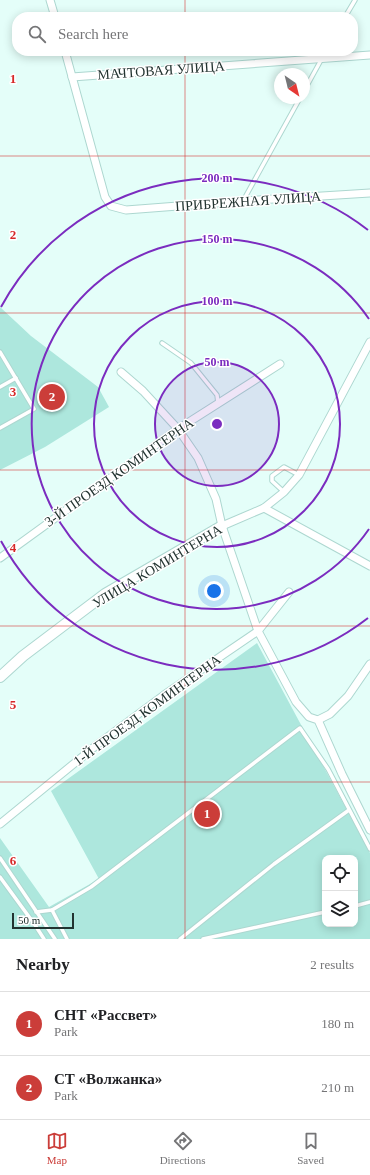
<!DOCTYPE html>
<meta charset="utf-8">
<style>
:root{--surface:#fff;--page:#f6f6f6;--text:#202124;--muted:#757577;--line:#e0e0e0;--accent:#cb3d39}
body{margin:0;font-family:"Times New Roman",serif;background:var(--page);color:var(--text)}
.controls{position:absolute;right:12px;bottom:12px;display:grid;overflow:hidden;border-radius:8px;box-shadow:0 2px 10px #0003}
.controls button{width:36px;height:36px;display:grid;place-items:center;padding:0;border:0;border-bottom:1px solid var(--line);background:var(--surface);color:var(--text);font:20px sans-serif}
.compass{position:absolute;left:274px;top:68px;width:36px;height:36px;border-radius:50%;background:var(--surface);box-shadow:0 2px 10px #0003;rotate:145deg}
.scale{position:absolute;left:12px;bottom:10px;width:62px;box-sizing:border-box;padding-left:4px;border:2px solid #223330;border-top:0;font-size:11px;line-height:14px;white-space:nowrap;color:#223330;-webkit-text-stroke:3px #fff;paint-order:stroke}
.you{position:absolute;left:214px;top:591px;width:14px;height:14px;margin:-10px;border:3px solid #fff;border-radius:50%;background:#1a73e8;box-shadow:0 0 0 6px #1a73e833}
.badge{display:grid;place-items:center;width:26px;height:26px;border-radius:50%;background:var(--accent);color:#fff;font-size:13px;font-weight:700}
.pin{position:absolute;translate:-50% -50%;border:2px solid #fff;box-shadow:0 1px 4px #0006}
.list{margin:0;padding:0;list-style:none}
h2{display:flex;justify-content:space-between;align-items:center;height:52px;margin:0;padding:0 16px;font-size:17px}
h2 small{font-size:13px;font-weight:400;color:var(--muted)}
.list li{display:grid;grid-template-columns:26px 1fr auto;gap:12px;align-items:center;box-sizing:border-box;height:64px;padding:0 16px;border-top:1px solid var(--line)}
.list b{display:block;font-size:15px;white-space:nowrap}
.list p{margin:0;font-size:13px;white-space:nowrap;color:var(--muted)}
.list em{font-size:13px;font-style:normal;color:var(--muted)}
.icon{flex:none;width:22px;height:22px;fill:none;stroke:currentColor;stroke-width:2;stroke-linecap:round;stroke-linejoin:round}
.map{position:relative;flex:none;width:370px;height:939px;overflow:hidden}
.search{position:absolute;background:var(--surface);box-shadow:0 2px 10px #0003;left:12px;right:12px;top:12px;height:44px;display:flex;align-items:center;gap:10px;box-sizing:border-box;padding:0 14px;border-radius:16px;color:var(--muted);font-size:15px}
.sheet{height:180px;background:var(--surface)}
nav{display:flex;justify-content:space-around;align-items:center;box-sizing:border-box;height:56px;border-top:1px solid var(--line);background:var(--surface);font-size:11px;color:var(--muted)}
nav a{display:grid;justify-items:center;gap:2px}
nav .on{color:var(--accent)}
.map>svg:first-child{display:block}
</style>
<div class="map">
<svg width="370" height="939" viewBox="0 0 370 939">
<rect width="100%" height="100%" fill="#e4fef9"/>
<!-- green -->
<g fill="#ade7dd" fill-rule="evenodd">
<path d="M 0,307 L 31,336 L 98,387 L 109,407 L 45,447 L 0,470 Z"/>
<path d="M 257,643 L 370,853 L 370,939 L 0,939 L 0,838 L 49,907 L 99,879 L 51,791 ZM 325,858 L 355,858 L 355,924 L 325,924 Z"/>
</g>
<g fill="none" stroke-linecap="round" stroke-linejoin="round">
<defs>
<g id="lane">
<path d="M 345,17 L 355,0"/>
<path d="M 304,91 L 326,51"/>
<path d="M 243,201 L 300,98"/>
<path d="M 162,343 L 191,363 L 217,395 L 218,403"/>
<path d="M 0,352 L 34,409 L 0,428"/>
<path d="M 0,387 L 16,378"/>
<path d="M 284,492 L 272,481 L 272,476 L 284,467 L 299,475"/>
<path d="M 0,858 L 55,939"/>
<path d="M 0,877 L 35,925 L 44,939"/>
<path d="M 355,906 L 370,902"/>
<path d="M 52,910 L 67,939"/>
<path d="M 36,912 L 52,910 L 91,887 L 300,728 L 328,769 L 370,849"/>
<path d="M 180,939 L 274,864 L 349,810"/>
<path d="M 203,939 L 325,912"/>
</g>
<g id="street">
<path d="M 50,0 L 55,17"/>
<path d="M 65,51 L 105,197 L 111,206 L 126,210 L 243,201 L 370,193"/>
<path d="M 72,77 L 370,55"/>
<path d="M 121,372 L 143,391 L 178,429 L 198,458 L 216,499 L 222,526 L 258,631 L 296,702 L 309,717 L 318,720 L 342,774 L 370,830"/>
<path d="M 264,508 L 370,566"/>
<path d="M 222,526 L 264,508 L 284,492 L 299,475 L 370,342"/>
<path d="M 0,558 L 178,429 L 280,364"/>
<path d="M 318,720 L 330,714 L 348,696 L 370,664"/>
<path d="M 0,824 L 98,744 L 164,695 L 258,631 L 289,592"/>
</g>
<path id="secondary" d="M 0,677 L 23,656 L 105,594 L 222,526"/>
</defs>
<!-- lane casing -->
<use href="#lane" stroke="#add7d0" stroke-width="5.5"/>
<!-- street casing -->
<use href="#street" stroke="#add7d0" stroke-width="9"/>
<!-- secondary casing -->
<use href="#secondary" stroke="#add7d0" stroke-width="12"/>
<!-- lane -->
<use href="#lane" stroke="#fff" stroke-width="3.5"/>
<!-- street -->
<use href="#street" stroke="#fff" stroke-width="7"/>
<!-- secondary -->
<use href="#secondary" stroke="#fff" stroke-width="10"/>
</g>
<!-- grid -->
<path fill="none" stroke="#d62828" stroke-width="1" stroke-opacity="0.55" d="M 185,0 L 185,17M 185,51 L 185,939M 0,156 L 370,156M 0,313 L 370,313M 0,470 L 370,470M 0,626 L 370,626M 0,782 L 370,782"/>
<!-- distance rings -->
<circle cx="217" cy="424" r="62" fill="#7b2cbf" fill-opacity=".12"/>
<g fill="none" stroke="#7b2cbf" stroke-width="2">
<circle cx="217" cy="424" r="62"/>
<circle cx="217" cy="424" r="123"/>
<path d="M369 529A185 185 0 1 1 369 319"/>
<path d="M368 618A246 246 0 0 1 1 541M1 307A246 246 0 0 1 368 230"/>
</g>
<g text-anchor="middle" stroke-width="3" stroke-linejoin="round" paint-order="stroke">
<!-- street labels -->
<g font-size="14" fill="#223330" stroke="#fff">
<text transform="translate(161 70) rotate(-4)" y="5">МАЧТОВАЯ УЛИЦА</text>
<text transform="translate(248 201) rotate(-4)" y="5">ПРИБРЕЖНАЯ УЛИЦА</text>
<text transform="translate(119 472) rotate(-35)" y="5">3-Й ПРОЕЗД КОМИНТЕРНА</text>
<text transform="translate(157 566) rotate(-31)" y="5">УЛИЦА КОМИНТЕРНА</text>
<text transform="translate(147 710) rotate(-36)" y="5">1-Й ПРОЕЗД КОМИНТЕРНА</text>
</g>
</g>
<g font-size="13" text-anchor="middle" font-weight="bold" fill="#d62828" stroke="#fff" stroke-width="3" stroke-linejoin="round" paint-order="stroke">
<text x="13" y="83">1</text>
<text x="13" y="239">2</text>
<text x="13" y="396">3</text>
<text x="13" y="552">4</text>
<text x="13" y="709">5</text>
<text x="13" y="865">6</text>
</g>
<circle cx="217" cy="424" r="6" fill="#7b2cbf" stroke="#fff" stroke-width="2"/>
<g font-size="12" text-anchor="middle" font-weight="bold" fill="#7b2cbf" stroke="#fff" stroke-width="3" stroke-linejoin="round" paint-order="stroke">
<text x="217" y="182">200 m</text>
<text x="217" y="243">150 m</text>
<text x="217" y="305">100 m</text>
<text x="217" y="366">50 m</text>
</g>
</svg>
<div class="controls">
<button><svg class="icon" aria-label="locate" viewBox="0 0 24 24"><circle cx="12" cy="12" r="6"/><path d="M12 2v4M12 18v4M2 12h4M18 12h4"/></svg></button>
<button><svg class="icon" aria-label="layers" viewBox="0 0 24 24"><path d="M12 4l9 5-9 5-9-5zM3 14l9 5 9-5"/></svg></button>
</div>
<svg class="compass" viewBox="-18 -18 36 36"><path d="M0-13l5 13h-10z" fill="#e53935"/><path d="M0 13l5-13h-10z" fill="#757577"/></svg>
<div class="scale">50 m</div>
<div class="you"></div>
<div class="pin badge" style="left:207px;top:814px">1</div>
<div class="pin badge" style="left:52px;top:397px">2</div>
<div class="search"><svg class="icon" aria-label="search" viewBox="0 0 24 24"><circle cx="10" cy="10" r="6"/><path d="M15 15l6 6"/></svg>Search here</div>
</div>
<section class="sheet">
<h2>Nearby<small>2 results</small></h2>
<ul class="list">
<li><span class="badge">1</span><div><b>СНТ «Рассвет»</b><p>Park</p></div><em>180 m</em></li>
<li><span class="badge">2</span><div><b>СТ «Волжанка»</b><p>Park</p></div><em>210 m</em></li>
</ul>
</section>
<nav>
<a class="on"><svg class="icon" aria-label="map" viewBox="0 0 24 24"><path d="M3 6l6-2 6 2 6-2v14l-6 2-6-2-6 2zM9 4v14M15 6v14"/></svg>Map</a>
<a><svg class="icon" aria-label="directions" viewBox="0 0 24 24"><path d="M12 3l9 9-9 9-9-9zM9 14v-3h6M13 9l2 2-2 2"/></svg>Directions</a>
<a><svg class="icon" aria-label="saved" viewBox="0 0 24 24"><path d="M7 4h10v16l-5-4-5 4z"/></svg>Saved</a>
</nav>
